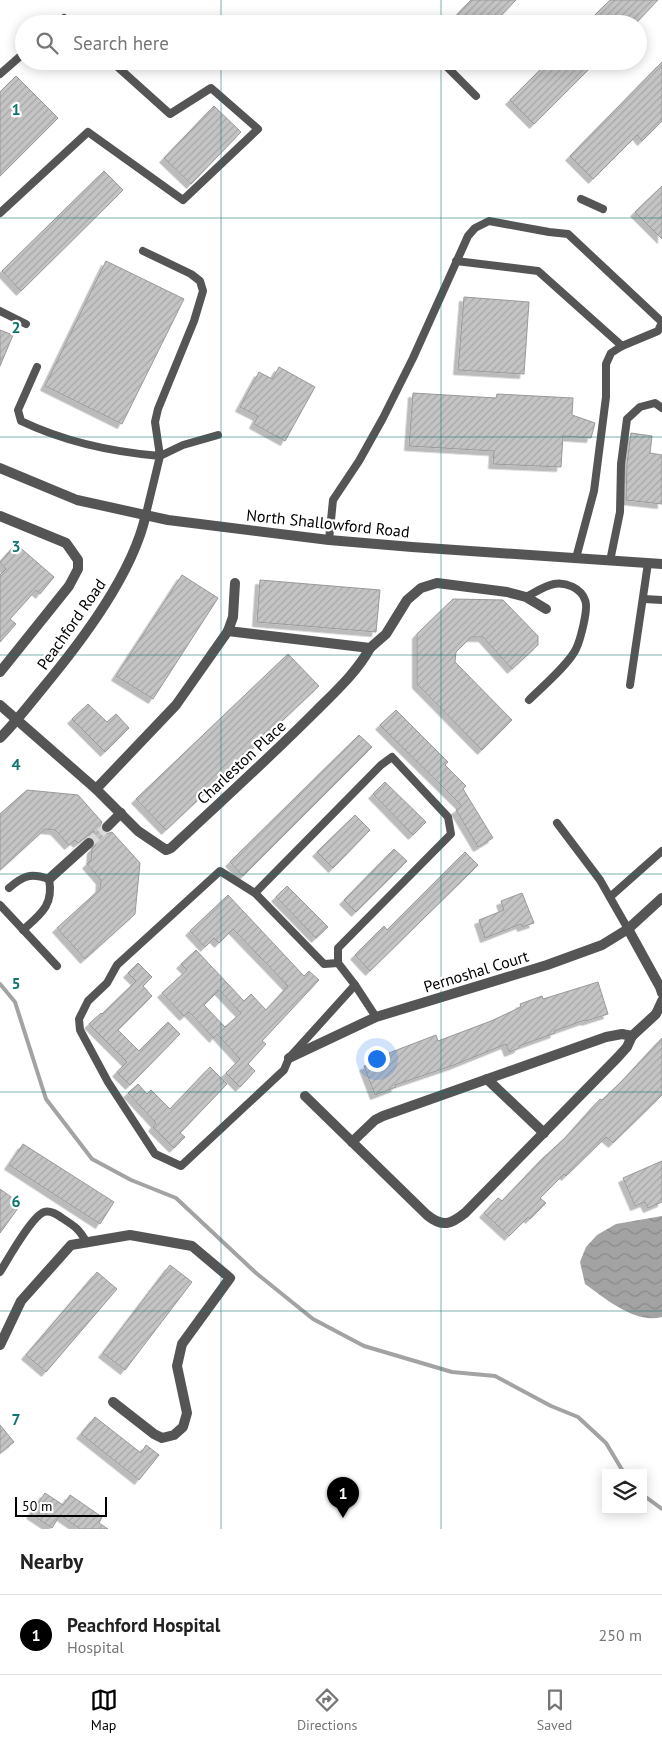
<!DOCTYPE html>
<style>
:root{--surface:#fff;--page:#f2f2f2;--text:#222;--muted:#767676;--line:#e0e0e0;--accent:#000}
body{margin:0;font-family:"PT Sans",sans-serif;background:var(--page);color:var(--text)}
.controls{position:absolute;right:15px;bottom:15px;display:grid;overflow:hidden;border-radius:0px;box-shadow:0 2px 12px #0003}
.controls button{width:45px;height:45px;display:grid;place-items:center;padding:0;border:0;border-bottom:1px solid var(--line);background:var(--surface);color:var(--text);font:25px sans-serif}
.scale{position:absolute;left:15px;bottom:12px;width:92px;box-sizing:border-box;padding-left:5px;border:2px solid #000;border-top:0;font-size:14px;line-height:18px;white-space:nowrap;color:#000;-webkit-text-stroke:4px #fff;paint-order:stroke}
.you{position:absolute;left:376px;top:1058px;width:18px;height:18px;margin:-12px;border:4px solid #fff;border-radius:50%;background:#1a73e8;box-shadow:0 0 0 8px #1a73e833}
.badge{display:grid;place-items:center;width:32px;height:32px;border-radius:50%;background:var(--accent);color:#fff;font-size:16px;font-weight:700}
.pin{position:absolute;translate:-50% -41px;filter:drop-shadow(0 1px 2px #0008)}
.pin::after{content:'';position:absolute;top:26px;width:18px;height:15px;background:inherit;clip-path:polygon(0 0,100% 0,50% 100%)}
.list{margin:0;padding:0;list-style:none}
h2{display:flex;justify-content:space-between;align-items:center;height:65px;margin:0;padding:0 20px;font-size:21px}
h2 small{font-size:16px;font-weight:400;color:var(--muted)}
.list li{display:grid;grid-template-columns:32px 1fr auto;gap:15px;align-items:center;box-sizing:border-box;height:80px;padding:0 20px;border-top:1px solid var(--line)}
.list b{display:block;font-size:19px;white-space:nowrap}
.list p{margin:0;font-size:16px;white-space:nowrap;color:var(--muted)}
.list em{font-size:16px;font-style:normal;color:var(--muted)}
.icon{flex:none;width:28px;height:28px;fill:none;stroke:currentColor;stroke-width:2;stroke-linecap:round;stroke-linejoin:round}
.map{position:relative;flex:none;width:662px;height:1529px;overflow:hidden}
.search{position:absolute;background:var(--surface);box-shadow:0 2px 12px #0003;left:15px;right:15px;top:15px;height:55px;display:flex;align-items:center;gap:12px;box-sizing:border-box;padding:0 18px;border-radius:28px;color:var(--muted);font-size:19px}
.sheet{height:145px;background:var(--surface)}
nav{display:flex;justify-content:space-around;align-items:center;box-sizing:border-box;height:70px;border-top:1px solid var(--line);background:var(--surface);font-size:14px;color:var(--muted)}
nav a{display:grid;justify-items:center;gap:2px}
nav .on{color:var(--accent)}
.map>svg:first-child{display:block}
</style>
<div class="map">
<svg width="662" height="1529" viewBox="0 0 662 1529">
<defs>
<pattern id="water-waves" width="16" height="10" patternUnits="userSpaceOnUse" patternTransform="scale(1.25)"><rect width="16" height="10" fill="#a3a3a3"/><path d="M0 5q4-4 8 0t8 0" fill="none" stroke="#8b8b8b"/></pattern>
<pattern id="building-hatch" width="6" height="6" patternUnits="userSpaceOnUse" patternTransform="scale(1.25)"><rect width="6" height="6" fill="#c4c4c4"/><path d="M-1 1l2-2M0 6l6-6M5 7l2-2" fill="none" stroke="#a7a7a7"/></pattern>
<filter id="shadow"><feDropShadow dx="-4.5" dy="4.5" stdDeviation="0" flood-color="#0004"/></filter>
</defs>
<rect width="100%" height="100%" fill="#fff"/>
<!-- water -->
<path fill="url(#water-waves)" d="M 662,1216 L 662,1317 C 635,1324 606,1299 585,1284 L 580,1262 L 586,1247 L 597,1235 L 616,1224 Z"/>
<g fill="none" stroke-linecap="round" stroke-linejoin="round">
<!-- stream -->
<g stroke="#a3a3a3" stroke-width="4">
<path d="M 0,984 L 15,1002 L 46,1099 L 92,1159 L 131,1180 L 176,1198 L 256,1273 L 313,1319 L 364,1346 L 452,1372 L 495,1376 L 551,1406 L 578,1417 L 606,1443 L 624,1473"/>
<path d="M 643,1495 L 662,1509"/>
</g>
</g>
<!-- building -->
<g fill="url(#building-hatch)" stroke="#999" fill-rule="evenodd" filter="url(#shadow)">
<path d="M 471,0 L 516,0 L 493,24 L 448,24 Z"/>
<path d="M 610,0 L 658,0 L 635,24 L 586,24 Z"/>
<path d="M 549,61 L 597,61 L 534,124 L 510,100 Z"/>
<path d="M 662,62 L 662,121 L 642,141 L 637,135 L 593,179 L 570,156 Z"/>
<path d="M 16,76 L 58,118 L 0,176 L 0,92 Z"/>
<path d="M 214,106 L 241,132 L 191,184 L 164,158 Z"/>
<path d="M 104,171 L 123,190 L 21,291 L 2,271 Z"/>
<path d="M 662,186 L 662,239 L 635,212 Z"/>
<path d="M 106,261 L 184,299 L 122,424 L 45,386 Z"/>
<path d="M 464,297 L 529,302 L 524,374 L 458,370 Z"/>
<path d="M 0,330 L 13,335 L 0,366 Z"/>
<path d="M 279,367 L 315,387 L 285,441 L 254,424 L 258,416 L 240,407 L 259,372 L 272,379 Z"/>
<path d="M 413,393 L 496,398 L 497,394 L 573,398 L 572,415 L 595,423 L 591,438 L 563,436 L 561,467 L 493,464 L 494,451 L 409,446 Z"/>
<path d="M 631,433 L 652,436 L 650,453 L 662,455 L 662,504 L 626,500 L 627,464 Z"/>
<path d="M 16,544 L 54,577 L 40,594 L 36,590 L 10,619 L 16,624 L 0,642 L 0,575 L 6,569 L 0,562 Z"/>
<path d="M 182,575 L 218,598 L 153,699 L 116,676 Z"/>
<path d="M 260,580 L 380,590 L 376,632 L 257,622 Z"/>
<path d="M 453,599 L 503,600 L 538,636 L 538,645 L 512,669 L 483,637 L 471,637 L 456,652 L 455,662 L 512,720 L 482,750 L 417,684 L 417,634 Z"/>
<path d="M 288,654 L 319,686 L 166,830 L 136,799 Z"/>
<path d="M 88,704 L 107,722 L 116,714 L 129,728 L 105,752 L 72,719 Z"/>
<path d="M 396,710 L 448,762 L 445,765 L 466,786 L 463,789 L 493,838 L 478,847 L 456,810 L 462,806 L 380,725 Z"/>
<path d="M 359,735 L 372,747 L 243,876 L 230,862 Z"/>
<path d="M 385,782 L 426,822 L 413,835 L 373,794 Z"/>
<path d="M 27,790 L 78,795 L 102,822 L 100,826 L 102,831 L 106,834 L 112,832 L 140,863 L 135,914 L 85,959 L 57,928 L 100,889 L 101,880 L 87,864 L 91,860 L 92,849 L 96,845 L 94,838 L 94,831 L 78,843 L 75,840 L 69,845 L 55,830 L 45,829 L 0,870 L 0,814 Z"/>
<path d="M 355,815 L 370,830 L 333,868 L 317,852 Z"/>
<path d="M 394,849 L 407,861 L 356,912 L 344,900 Z"/>
<path d="M 465,852 L 478,865 L 370,971 L 355,955 L 384,926 L 387,930 Z"/>
<path d="M 287,886 L 328,927 L 316,938 L 276,897 Z"/>
<path d="M 522,893 L 534,923 L 522,927 L 521,924 L 485,938 L 479,920 L 504,910 L 501,901 Z"/>
<path d="M 228,895 L 304,976 L 309,971 L 319,980 L 262,1041 L 266,1044 L 248,1064 L 255,1071 L 240,1087 L 226,1073 L 240,1059 L 217,1034 L 214,1038 L 189,1012 L 184,1016 L 162,993 L 187,970 L 181,964 L 196,950 L 244,1001 L 251,994 L 266,1010 L 288,986 L 233,929 L 219,943 L 214,938 L 205,947 L 190,931 ZM 219,990 L 241,1013 L 225,1027 L 204,1005 Z"/>
<path d="M 138,963 L 152,977 L 143,986 L 152,996 L 118,1030 L 139,1051 L 168,1022 L 180,1034 L 130,1085 L 117,1072 L 127,1062 L 89,1024 L 101,1013 L 102,1014 L 136,981 L 128,973 Z"/>
<path d="M 598,982 L 608,1014 L 586,1021 L 585,1020 L 554,1031 L 555,1033 L 519,1046 L 519,1048 L 509,1052 L 506,1044 L 454,1065 L 395,1085 L 396,1087 L 375,1095 L 364,1066 L 390,1056 L 389,1053 L 436,1035 L 438,1041 L 491,1021 L 521,1007 L 520,1004 L 542,996 L 543,999 Z"/>
<path d="M 662,1038 L 662,1095 L 613,1143 L 606,1137 L 566,1176 L 564,1174 L 540,1198 L 546,1203 L 530,1219 L 528,1217 L 509,1236 L 484,1213 L 498,1198 L 502,1201 L 542,1159 L 566,1137 L 600,1099 L 602,1100 L 622,1081 Z"/>
<path d="M 210,1067 L 227,1084 L 180,1133 L 185,1137 L 174,1148 L 153,1127 L 156,1123 L 128,1093 L 138,1084 L 147,1094 L 151,1090 L 170,1109 Z"/>
<path d="M 23,1144 L 114,1202 L 100,1224 L 9,1165 Z"/>
<path d="M 662,1161 L 662,1202 L 648,1208 L 645,1202 L 635,1206 L 623,1178 Z"/>
<path d="M 0,1189 L 21,1204 L 0,1233 Z"/>
<path d="M 170,1265 L 192,1282 L 125,1370 L 103,1353 Z"/>
<path d="M 97,1272 L 117,1289 L 46,1372 L 26,1355 Z"/>
<path d="M 95,1417 L 141,1453 L 146,1445 L 159,1455 L 139,1480 L 81,1434 Z"/>
<path d="M 0,1425 L 14,1442 L 0,1453 Z"/>
<path d="M 45,1493 L 63,1505 L 70,1495 L 102,1517 L 99,1523 L 108,1529 L 80,1529 L 60,1515 L 52,1528 L 31,1514 Z"/>
</g>
<g fill="none" stroke-linecap="round" stroke-linejoin="round">
<!-- minor-tunnel -->
<path stroke="#d9d9d9" stroke-width="10" stroke-dasharray="10 5" stroke-linecap="butt" d="M 89,843 L 107,827"/>
<!-- service -->
<g stroke="#555" stroke-width="8">
<path d="M 57,24 L 64,18 L 70,24"/>
<path d="M 441,61 L 476,96"/>
<path d="M 0,74 L 24,53"/>
<path d="M 581,199 L 603,209"/>
<path d="M 0,213 L 88,132 L 183,200 L 258,129 L 211,88 L 170,114 L 111,61"/>
<path d="M 456,261 L 538,271 L 622,346"/>
<path d="M 0,311 L 26,324"/>
<path d="M 37,367 L 18,410 L 21,421 C 65,442 112,452 160,456 L 155,422 L 158,409 L 194,321 L 203,291 L 200,281 L 191,274 L 143,251"/>
<path d="M 146,514 L 160,456 L 183,445 L 218,435"/>
<path d="M 329,540 L 333,500 L 359,461 L 383,418 L 413,358 L 468,236 L 475,228 L 489,221 L 549,232 L 568,234 L 662,322 L 658,331 L 622,346 L 611,353 L 606,364 L 606,397 L 594,491 L 576,558"/>
<path d="M 610,561 L 620,512 L 621,464 L 627,419 L 640,407 L 655,403 L 662,408"/>
<path d="M 526,597 C 534,593 544,586 554,584 C 566,582 581,588 585,600 C 589,608 580,641 576,649 C 569,664 542,687 529,700"/>
<path d="M 644,599 L 662,600"/>
<path d="M 630,685 L 648,563"/>
<path d="M 557,823 L 600,880 L 628,929"/>
<path d="M 9,888 C 24,875 31,873 49,879 C 54,905 41,914 23,930"/>
<path d="M 255,893 L 381,765 L 392,757 L 448,817 L 451,834 L 338,948 L 338,963 L 355,985 L 376,1017"/>
<path d="M 610,897 L 662,851"/>
<path d="M 0,905 L 57,966"/>
<path d="M 338,963 L 324,964 L 255,893 L 220,871 L 117,965 L 107,983 L 88,1001 L 79,1019 L 80,1030 L 108,1082 L 155,1154 L 181,1166 L 284,1070 L 289,1058 L 355,985"/>
<path d="M 0,1272 C 8,1259 32,1216 44,1212 C 50,1210 58,1215 62,1218 C 76,1227 79,1229 87,1243"/>
</g>
<!-- minor -->
<g stroke="#555" stroke-width="10">
<path d="M 0,516 L 66,543 L 78,560 L 78,569 L 69,586 L 0,672"/>
<path d="M 228,631 L 370,648 L 386,634 L 407,600 L 421,588 L 437,583 L 507,592 L 526,597 L 546,609"/>
<path d="M 0,705 L 96,789 L 138,831 L 166,850 L 171,848 C 220,803 269,758 316,711 C 335,692 357,672 370,648"/>
<path d="M 96,789 L 176,705 L 228,631 L 233,617 L 235,583"/>
<path d="M 107,827 L 121,813"/>
<path d="M 49,879 L 89,843"/>
<path d="M 628,929 L 660,987 L 662,993"/>
<path d="M 289,1058 L 376,1017 L 547,965 L 602,945 L 628,929 L 662,898"/>
<path d="M 487,1079 L 544,1133"/>
<path d="M 305,1096 L 427,1215 C 443,1228 451,1224 465,1213 L 618,1057 L 627,1047 L 632,1036"/>
<path d="M 352,1142 L 375,1120 L 383,1116 L 606,1037 L 622,1034 L 632,1036 L 656,1014 L 662,1001"/>
<path d="M 0,1345 L 21,1301 L 71,1245 L 130,1235 L 192,1246 L 230,1278 L 182,1344 L 177,1366 L 187,1413 L 183,1427 L 174,1435 L 162,1438 L 154,1434 L 113,1402"/>
</g>
<!-- tertiary -->
<g stroke="#555" stroke-width="10">
<path d="M 0,468 L 77,500 L 168,520 L 329,540 L 412,547 L 662,564"/>
<path d="M 0,738 C 15,723 28,706 42,689 C 81,642 133,574 146,514"/>
</g>
</g>
<!-- grid -->
<path fill="none" stroke="#0f766e" stroke-width="1" stroke-opacity="0.55" d="M 221,0 L 221,24M 441,0 L 441,24M 221,61 L 221,1529M 441,61 L 441,1529M 0,218 L 662,218M 0,437 L 662,437M 0,655 L 662,655M 0,874 L 662,874M 0,1092 L 662,1092M 0,1311 L 662,1311"/>
<g text-anchor="middle" stroke-width="4.5" stroke-linejoin="round" paint-order="stroke">
<!-- street labels -->
<g font-size="16" fill="#000" stroke="#fff">
<text transform="translate(328 523) rotate(6)" y="6">North Shallowford Road</text>
<text transform="translate(71 624) rotate(-55)" y="6">Peachford Road</text>
<text transform="translate(241 762) rotate(-43)" y="6">Charleston Place</text>
<text transform="translate(476 971) rotate(-17)" y="6">Pernoshal Court</text>
</g>
</g>
<g font-size="16" text-anchor="middle" font-weight="bold" fill="#0f766e" stroke="#fff" stroke-width="4.5" stroke-linejoin="round" paint-order="stroke">
<text x="16" y="115">1</text>
<text x="16" y="333">2</text>
<text x="16" y="552">3</text>
<text x="16" y="770">4</text>
<text x="16" y="989">5</text>
<text x="16" y="1207">6</text>
<text x="16" y="1425">7</text>
</g>
</svg>
<div class="controls">
<button><svg class="icon" aria-label="layers" viewBox="0 0 24 24"><path d="M12 4l9 5-9 5-9-5zM3 14l9 5 9-5"/></svg></button>
</div>
<div class="scale">50 m</div>
<div class="you"></div>
<div class="pin badge" style="left:343px;top:1518px">1</div>
<div class="search"><svg class="icon" aria-label="search" viewBox="0 0 24 24"><circle cx="10" cy="10" r="6"/><path d="M15 15l6 6"/></svg>Search here</div>
</div>
<section class="sheet">
<h2>Nearby<small></small></h2>
<ul class="list">
<li><span class="badge">1</span><div><b>Peachford Hospital</b><p>Hospital</p></div><em>250 m</em></li>
</ul>
</section>
<nav>
<a class="on"><svg class="icon" aria-label="map" viewBox="0 0 24 24"><path d="M3 6l6-2 6 2 6-2v14l-6 2-6-2-6 2zM9 4v14M15 6v14"/></svg>Map</a>
<a><svg class="icon" aria-label="directions" viewBox="0 0 24 24"><path d="M12 3l9 9-9 9-9-9zM9 14v-3h6M13 9l2 2-2 2"/></svg>Directions</a>
<a><svg class="icon" aria-label="saved" viewBox="0 0 24 24"><path d="M7 4h10v16l-5-4-5 4z"/></svg>Saved</a>
</nav>
